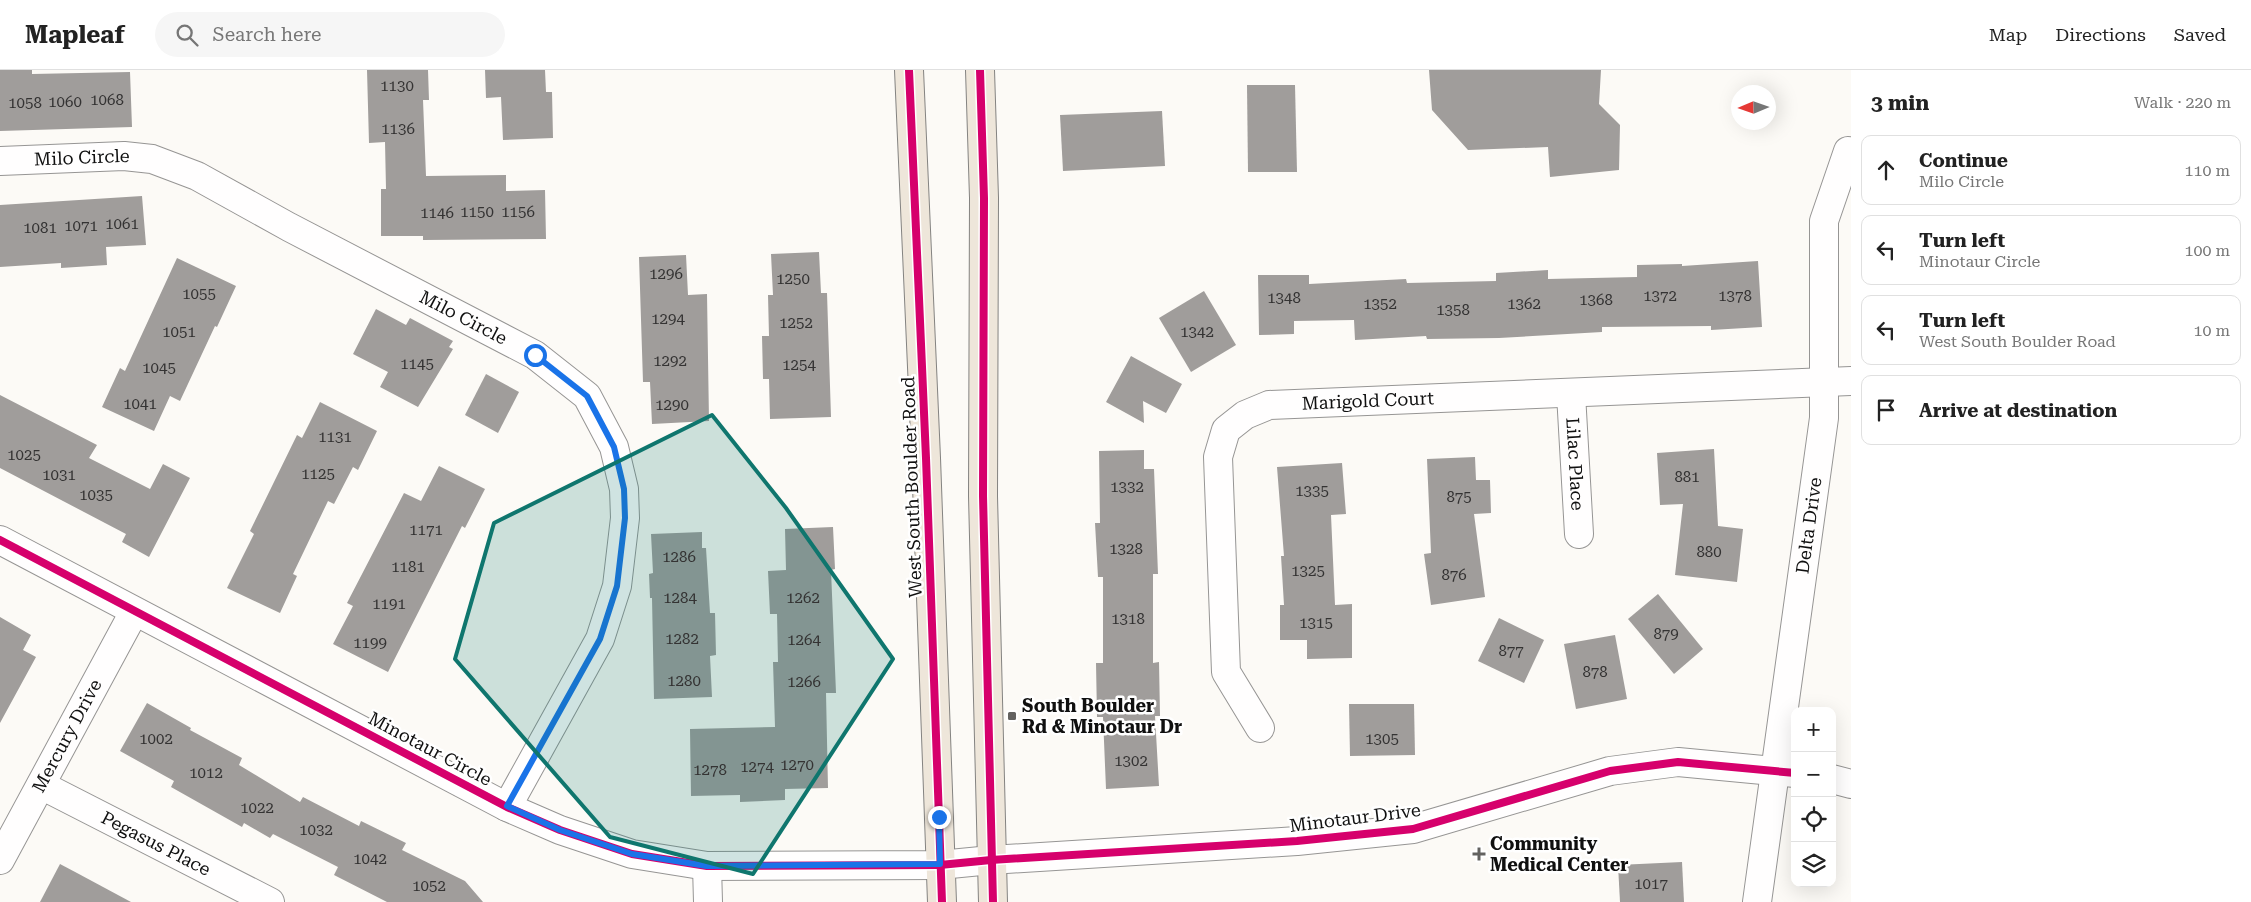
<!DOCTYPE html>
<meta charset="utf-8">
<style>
:root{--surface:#fff;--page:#f6f6f6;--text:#222;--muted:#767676;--line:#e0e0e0}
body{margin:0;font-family:"Roboto Serif",serif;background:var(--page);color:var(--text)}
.controls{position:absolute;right:15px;bottom:15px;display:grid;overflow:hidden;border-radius:10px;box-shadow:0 5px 20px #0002}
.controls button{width:45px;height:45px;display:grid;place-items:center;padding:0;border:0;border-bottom:1px solid var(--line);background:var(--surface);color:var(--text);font:25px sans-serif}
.compass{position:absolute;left:1731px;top:15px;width:45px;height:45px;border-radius:50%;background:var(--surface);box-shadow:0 5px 20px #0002;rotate:268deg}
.stop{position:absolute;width:15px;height:15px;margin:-11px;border:4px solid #1a73e8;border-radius:50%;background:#fff}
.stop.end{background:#1a73e8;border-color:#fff;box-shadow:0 1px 5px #0008}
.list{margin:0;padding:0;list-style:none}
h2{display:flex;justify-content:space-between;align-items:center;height:65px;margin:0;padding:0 20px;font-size:21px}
h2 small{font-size:16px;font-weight:400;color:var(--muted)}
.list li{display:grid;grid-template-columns:32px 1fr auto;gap:15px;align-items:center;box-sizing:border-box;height:70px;margin:0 10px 10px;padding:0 10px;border:1px solid var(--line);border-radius:10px}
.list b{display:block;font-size:19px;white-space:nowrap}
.list p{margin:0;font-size:16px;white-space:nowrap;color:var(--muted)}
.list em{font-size:16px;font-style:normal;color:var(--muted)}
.icon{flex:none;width:28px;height:28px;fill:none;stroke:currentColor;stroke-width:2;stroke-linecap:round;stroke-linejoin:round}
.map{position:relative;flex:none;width:1851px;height:832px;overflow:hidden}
header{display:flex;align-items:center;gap:30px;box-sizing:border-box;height:70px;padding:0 25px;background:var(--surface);border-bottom:1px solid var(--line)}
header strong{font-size:24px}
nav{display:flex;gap:28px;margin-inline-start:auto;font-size:18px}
.search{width:350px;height:45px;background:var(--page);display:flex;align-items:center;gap:12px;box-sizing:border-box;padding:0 18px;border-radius:28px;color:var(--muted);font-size:19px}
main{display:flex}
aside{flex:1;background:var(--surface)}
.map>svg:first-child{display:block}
</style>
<header>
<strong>Mapleaf</strong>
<div class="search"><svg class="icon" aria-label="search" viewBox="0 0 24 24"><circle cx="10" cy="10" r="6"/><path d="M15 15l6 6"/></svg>Search here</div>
<nav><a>Map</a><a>Directions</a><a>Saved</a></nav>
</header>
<main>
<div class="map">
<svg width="1851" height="832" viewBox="0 0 1851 832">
<rect width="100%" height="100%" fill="#fcfaf6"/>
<!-- building -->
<g fill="#a09d9b">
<path d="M 0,0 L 32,0 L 32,4 L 130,2 L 132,57 L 0,61 Z"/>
<path d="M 367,0 L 428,0 L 429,30 L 423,30 L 426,106 L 506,105 L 506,121 L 545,120 L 546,169 L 423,170 L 423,166 L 381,166 L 381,119 L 386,119 L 385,72 L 369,73 Z"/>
<path d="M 485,0 L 545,0 L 546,22 L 552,22 L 553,68 L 503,70 L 501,27 L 486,28 Z"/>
<path d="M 1429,0 L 1601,0 L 1599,34 L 1620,55 L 1619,100 L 1550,107 L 1548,77 L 1468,80 L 1432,40 Z"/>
<path d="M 1247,15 L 1295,15 L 1297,102 L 1248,102 Z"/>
<path d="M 1162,41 L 1165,96 L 1063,101 L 1060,45 Z"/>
<path d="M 142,126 L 146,175 L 106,177 L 107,195 L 61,198 L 61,193 L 0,197 L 0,135 Z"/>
<path d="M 819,182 L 821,223 L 827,223 L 831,347 L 770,349 L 769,309 L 763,309 L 762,266 L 769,266 L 768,225 L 773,225 L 771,184 Z"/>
<path d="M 686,185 L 688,225 L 707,224 L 709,351 L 652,354 L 650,312 L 643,312 L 639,187 Z"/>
<path d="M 177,188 L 236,216 L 217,257 L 215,256 L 180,331 L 170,326 L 154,361 L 102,337 L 120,298 L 125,301 Z"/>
<path d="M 1758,191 L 1762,257 L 1711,260 L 1711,256 L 1602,257 L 1602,262 L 1499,268 L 1427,269 L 1426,266 L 1355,270 L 1354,250 L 1294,251 L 1294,264 L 1259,265 L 1258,205 L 1309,205 L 1309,214 L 1406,209 L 1407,213 L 1496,211 L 1496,203 L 1548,200 L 1548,209 L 1637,207 L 1637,195 L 1682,194 L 1682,196 Z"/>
<path d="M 1204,221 L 1236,275 L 1191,302 L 1159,248 Z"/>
<path d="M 376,239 L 406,255 L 410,248 L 453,271 L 449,277 L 453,279 L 418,337 L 380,317 L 388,302 L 353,284 Z"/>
<path d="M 1131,286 L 1182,314 L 1166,343 L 1143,331 L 1144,353 L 1106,332 Z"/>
<path d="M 486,304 L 519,322 L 498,363 L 465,345 Z"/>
<path d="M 0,325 L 97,375 L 89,388 L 150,419 L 163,394 L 190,408 L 149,487 L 122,472 L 126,464 L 0,398 Z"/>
<path d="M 320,332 L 377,361 L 358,400 L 353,397 L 334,434 L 328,431 L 293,504 L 297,506 L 280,543 L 227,518 L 254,464 L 250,461 L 297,365 L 302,368 Z"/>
<path d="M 1714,379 L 1718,456 L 1743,459 L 1737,512 L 1675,505 L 1683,434 L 1660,435 L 1657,383 Z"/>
<path d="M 1144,380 L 1144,399 L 1154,399 L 1158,504 L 1153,504 L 1153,593 L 1159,592 L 1160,646 L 1155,646 L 1159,716 L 1106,719 L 1103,647 L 1097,647 L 1096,593 L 1103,593 L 1103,507 L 1098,507 L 1095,453 L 1100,453 L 1099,381 Z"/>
<path d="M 1475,387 L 1476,410 L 1490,410 L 1491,443 L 1474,444 L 1485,527 L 1431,535 L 1424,484 L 1431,483 L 1427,389 Z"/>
<path d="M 1342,393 L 1346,444 L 1331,445 L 1335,535 L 1352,534 L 1352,588 L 1307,589 L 1307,570 L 1280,570 L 1280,535 L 1284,535 L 1281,486 L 1284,486 L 1277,397 Z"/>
<path d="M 439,396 L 485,419 L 465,458 L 462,456 L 388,602 L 333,574 L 353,536 L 347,533 L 404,423 L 421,431 Z"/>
<path d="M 833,457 L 835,499 L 831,500 L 836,623 L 826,623 L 828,718 L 785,719 L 785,730 L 740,732 L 740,725 L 691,726 L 690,659 L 775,657 L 773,592 L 778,592 L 777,544 L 770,544 L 768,501 L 786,500 L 785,459 Z"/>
<path d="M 702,462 L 702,478 L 706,478 L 710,543 L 715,543 L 716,585 L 710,586 L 712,627 L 654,629 L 652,528 L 650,528 L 649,504 L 653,503 L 651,464 Z"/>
<path d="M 1658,524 L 1703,579 L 1674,604 L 1628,549 Z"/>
<path d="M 0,547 L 31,565 L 23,580 L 36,587 L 0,653 Z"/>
<path d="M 1499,548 L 1544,570 L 1524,613 L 1478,591 Z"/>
<path d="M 1615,565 L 1627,629 L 1576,639 L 1564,574 Z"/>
<path d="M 147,633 L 191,658 L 190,660 L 242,688 L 239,695 L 300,732 L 303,727 L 359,756 L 361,751 L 406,773 L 402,780 L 465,811 L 483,832 L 387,832 L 334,805 L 338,797 L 273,764 L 270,768 L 244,753 L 242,757 L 171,717 L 174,711 L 120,681 Z"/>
<path d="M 1349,634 L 1414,634 L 1415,685 L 1350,686 Z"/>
<path d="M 1682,792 L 1684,832 L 1620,832 L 1618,795 Z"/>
<path d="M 60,794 L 77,803 L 131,832 L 40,832 Z"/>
</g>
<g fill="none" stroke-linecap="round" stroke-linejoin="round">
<defs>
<g id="minor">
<path id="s1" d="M 0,91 L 124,86 L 152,89 L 197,106 L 289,157 L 535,285 L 587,326 L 614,377 L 624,419 L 625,448 L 617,516 L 600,569 L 507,737"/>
<path id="s2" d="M 1571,324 L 1579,464"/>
<path d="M 0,470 L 507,737 L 560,760 L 632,784 L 707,796 L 940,795 L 991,790 L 1297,771 L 1413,759 L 1610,701 L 1678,692 L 1795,703"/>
<path id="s3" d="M 1260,658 L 1226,602 L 1218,387 L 1226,360 L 1245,345 L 1269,335 L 1851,311"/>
<path d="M 1832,709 L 1851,714"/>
<path id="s4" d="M 41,715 L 270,832"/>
<path id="s5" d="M 0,790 L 134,542"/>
<path d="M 707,796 L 708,832"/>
<path id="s6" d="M 1757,832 L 1824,348 L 1824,151 L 1848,81"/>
</g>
<g id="major">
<path d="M 909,0 L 926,388 L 942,832"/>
<path d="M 980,0 L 984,128 L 983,426 L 993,832"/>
</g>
</defs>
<!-- minor casing -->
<use href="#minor" stroke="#969594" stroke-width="30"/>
<!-- major casing -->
<use href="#major" stroke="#848381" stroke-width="30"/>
<!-- minor -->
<use href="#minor" stroke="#fffefe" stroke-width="28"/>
<!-- major -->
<use href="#major" stroke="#eee6da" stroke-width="28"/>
<defs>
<g id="cycleway">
<path d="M 909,0 L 926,388 L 942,832"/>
<path d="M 980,0 L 984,128 L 983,426 L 993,832"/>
<path d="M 0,470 L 507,737 L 560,760 L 632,784 L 707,796 L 940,795 L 991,790 L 1297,771 L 1413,759 L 1610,701 L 1678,692 L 1795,703"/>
</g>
</defs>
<!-- cycleway casing -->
<use href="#cycleway" stroke="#fff" stroke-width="11"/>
<!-- cycleway -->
<use href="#cycleway" stroke="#d6006c" stroke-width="8"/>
</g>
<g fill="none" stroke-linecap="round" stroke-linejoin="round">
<!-- route -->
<path stroke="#1a73e8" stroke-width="6" d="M 535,285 L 587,326 L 614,377 L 624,419 L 625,448 L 617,516 L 600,569 L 507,736 L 560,760 L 632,784 L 707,796 L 940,794 L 939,747"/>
</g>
<!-- marked area -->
<path fill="#0f766e" fill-opacity="0.2" stroke="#0f766e" stroke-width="4" stroke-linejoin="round" d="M 712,345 L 786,438 L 893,589 L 753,804 L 610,767 L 455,589 L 494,453 Z"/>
<!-- markers -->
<g fill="#636260" stroke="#fff" stroke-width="2">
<rect x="1007" y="641" width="10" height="10" rx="2.5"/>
<path d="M1476.5 776.5h5v5h5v5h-5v5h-5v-5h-5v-5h5z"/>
</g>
<g text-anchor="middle" stroke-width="5" stroke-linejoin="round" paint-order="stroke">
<!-- number labels -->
<g font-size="15" fill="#343333">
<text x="397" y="21">1130</text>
<text x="107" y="35">1068</text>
<text x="65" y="37">1060</text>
<text x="25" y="38">1058</text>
<text x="398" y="64">1136</text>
<text x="477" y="147">1150</text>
<text x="518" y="147">1156</text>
<text x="437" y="148">1146</text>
<text x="122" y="159">1061</text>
<text x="81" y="161">1071</text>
<text x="40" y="163">1081</text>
<text x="666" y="209">1296</text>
<text x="793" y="214">1250</text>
<text x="199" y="229">1055</text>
<text x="1660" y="231">1372</text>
<text x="1735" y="231">1378</text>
<text x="1284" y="233">1348</text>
<text x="1596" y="235">1368</text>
<text x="1380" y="239">1352</text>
<text x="1524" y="239">1362</text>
<text x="1453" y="245">1358</text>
<text x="668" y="254">1294</text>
<text x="796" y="258">1252</text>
<text x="179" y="267">1051</text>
<text x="1197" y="267">1342</text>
<text x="670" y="296">1292</text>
<text x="417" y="299">1145</text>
<text x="799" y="300">1254</text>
<text x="159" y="303">1045</text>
<text x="140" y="339">1041</text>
<text x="672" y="340">1290</text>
<text x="335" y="372">1131</text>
<text x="24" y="390">1025</text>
<text x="318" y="409">1125</text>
<text x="59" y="410">1031</text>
<text x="1687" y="412">881</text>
<text x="1127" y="422">1332</text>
<text x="1312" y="426">1335</text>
<text x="96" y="430">1035</text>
<text x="1459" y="432">875</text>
<text x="426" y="465">1171</text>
<text x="1126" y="484">1328</text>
<text x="1709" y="487">880</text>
<text x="679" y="492">1286</text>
<text x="408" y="502">1181</text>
<text x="1308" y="506">1325</text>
<text x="1454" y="510">876</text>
<text x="680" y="533">1284</text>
<text x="803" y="533">1262</text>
<text x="389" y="539">1191</text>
<text x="1128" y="554">1318</text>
<text x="1316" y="558">1315</text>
<text x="1666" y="569">879</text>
<text x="682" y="574">1282</text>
<text x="804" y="575">1264</text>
<text x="370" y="578">1199</text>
<text x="1511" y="586">877</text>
<text x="1595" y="607">878</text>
<text x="684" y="616">1280</text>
<text x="804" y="617">1266</text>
<text x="156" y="674">1002</text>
<text x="1382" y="674">1305</text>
<text x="1131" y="696">1302</text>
<text x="797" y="700">1270</text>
<text x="757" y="702">1274</text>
<text x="710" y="705">1278</text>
<text x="206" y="708">1012</text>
<text x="257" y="743">1022</text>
<text x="316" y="765">1032</text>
<text x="370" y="794">1042</text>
<text x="1651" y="819">1017</text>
<text x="429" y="821">1052</text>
</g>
<!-- street labels -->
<g font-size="18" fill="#101010" stroke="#fff">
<text dy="6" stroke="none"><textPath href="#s1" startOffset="82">Milo Circle</textPath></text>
<text dy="6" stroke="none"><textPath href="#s1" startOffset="502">Milo Circle</textPath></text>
<text dy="6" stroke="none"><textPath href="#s3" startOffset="458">Marigold Court</textPath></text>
<text dy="6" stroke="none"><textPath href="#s2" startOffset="70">Lilac Place</textPath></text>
<text transform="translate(912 417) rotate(-92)" y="6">West South Boulder Road</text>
<text dy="6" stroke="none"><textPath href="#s6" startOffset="380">Delta Drive</textPath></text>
<text dy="6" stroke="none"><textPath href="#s5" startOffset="141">Mercury Drive</textPath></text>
<text transform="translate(430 679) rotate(28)" y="6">Minotaur Circle</text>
<text transform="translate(1355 748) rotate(-7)" y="6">Minotaur Drive</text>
<text dy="6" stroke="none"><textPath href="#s4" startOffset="129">Pegasus Place</textPath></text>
</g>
<!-- poi labels -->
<g font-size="18" font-weight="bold" fill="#101010" stroke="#fff" text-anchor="start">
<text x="1022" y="642">South Boulder<tspan x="1022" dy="21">Rd &amp; Minotaur Dr</tspan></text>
<text x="1490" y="780">Community<tspan x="1490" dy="21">Medical Center</tspan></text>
</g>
</g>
</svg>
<div class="controls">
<button>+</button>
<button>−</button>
<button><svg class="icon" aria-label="locate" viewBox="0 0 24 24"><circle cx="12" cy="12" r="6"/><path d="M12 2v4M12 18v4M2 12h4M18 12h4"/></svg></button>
<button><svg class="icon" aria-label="layers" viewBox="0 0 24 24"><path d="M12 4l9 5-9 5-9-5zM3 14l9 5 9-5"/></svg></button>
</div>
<svg class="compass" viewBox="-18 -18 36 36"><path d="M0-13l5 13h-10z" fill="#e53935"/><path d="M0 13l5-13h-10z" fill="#767676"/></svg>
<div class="stop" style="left:535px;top:285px"></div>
<div class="stop end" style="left:939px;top:747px"></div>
</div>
<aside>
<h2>3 min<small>Walk · 220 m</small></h2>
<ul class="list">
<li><svg class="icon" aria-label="ahead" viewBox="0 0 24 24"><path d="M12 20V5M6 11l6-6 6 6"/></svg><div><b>Continue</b><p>Milo Circle</p></div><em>110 m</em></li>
<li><svg class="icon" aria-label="left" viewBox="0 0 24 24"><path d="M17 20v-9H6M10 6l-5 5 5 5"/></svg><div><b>Turn left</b><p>Minotaur Circle</p></div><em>100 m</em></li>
<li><svg class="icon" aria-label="left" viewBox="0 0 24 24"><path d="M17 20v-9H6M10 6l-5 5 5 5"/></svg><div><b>Turn left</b><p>West South Boulder Road</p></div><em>10 m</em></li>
<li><svg class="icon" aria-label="arrive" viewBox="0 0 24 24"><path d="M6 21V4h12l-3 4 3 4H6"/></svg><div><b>Arrive at destination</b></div></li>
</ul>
</aside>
</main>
